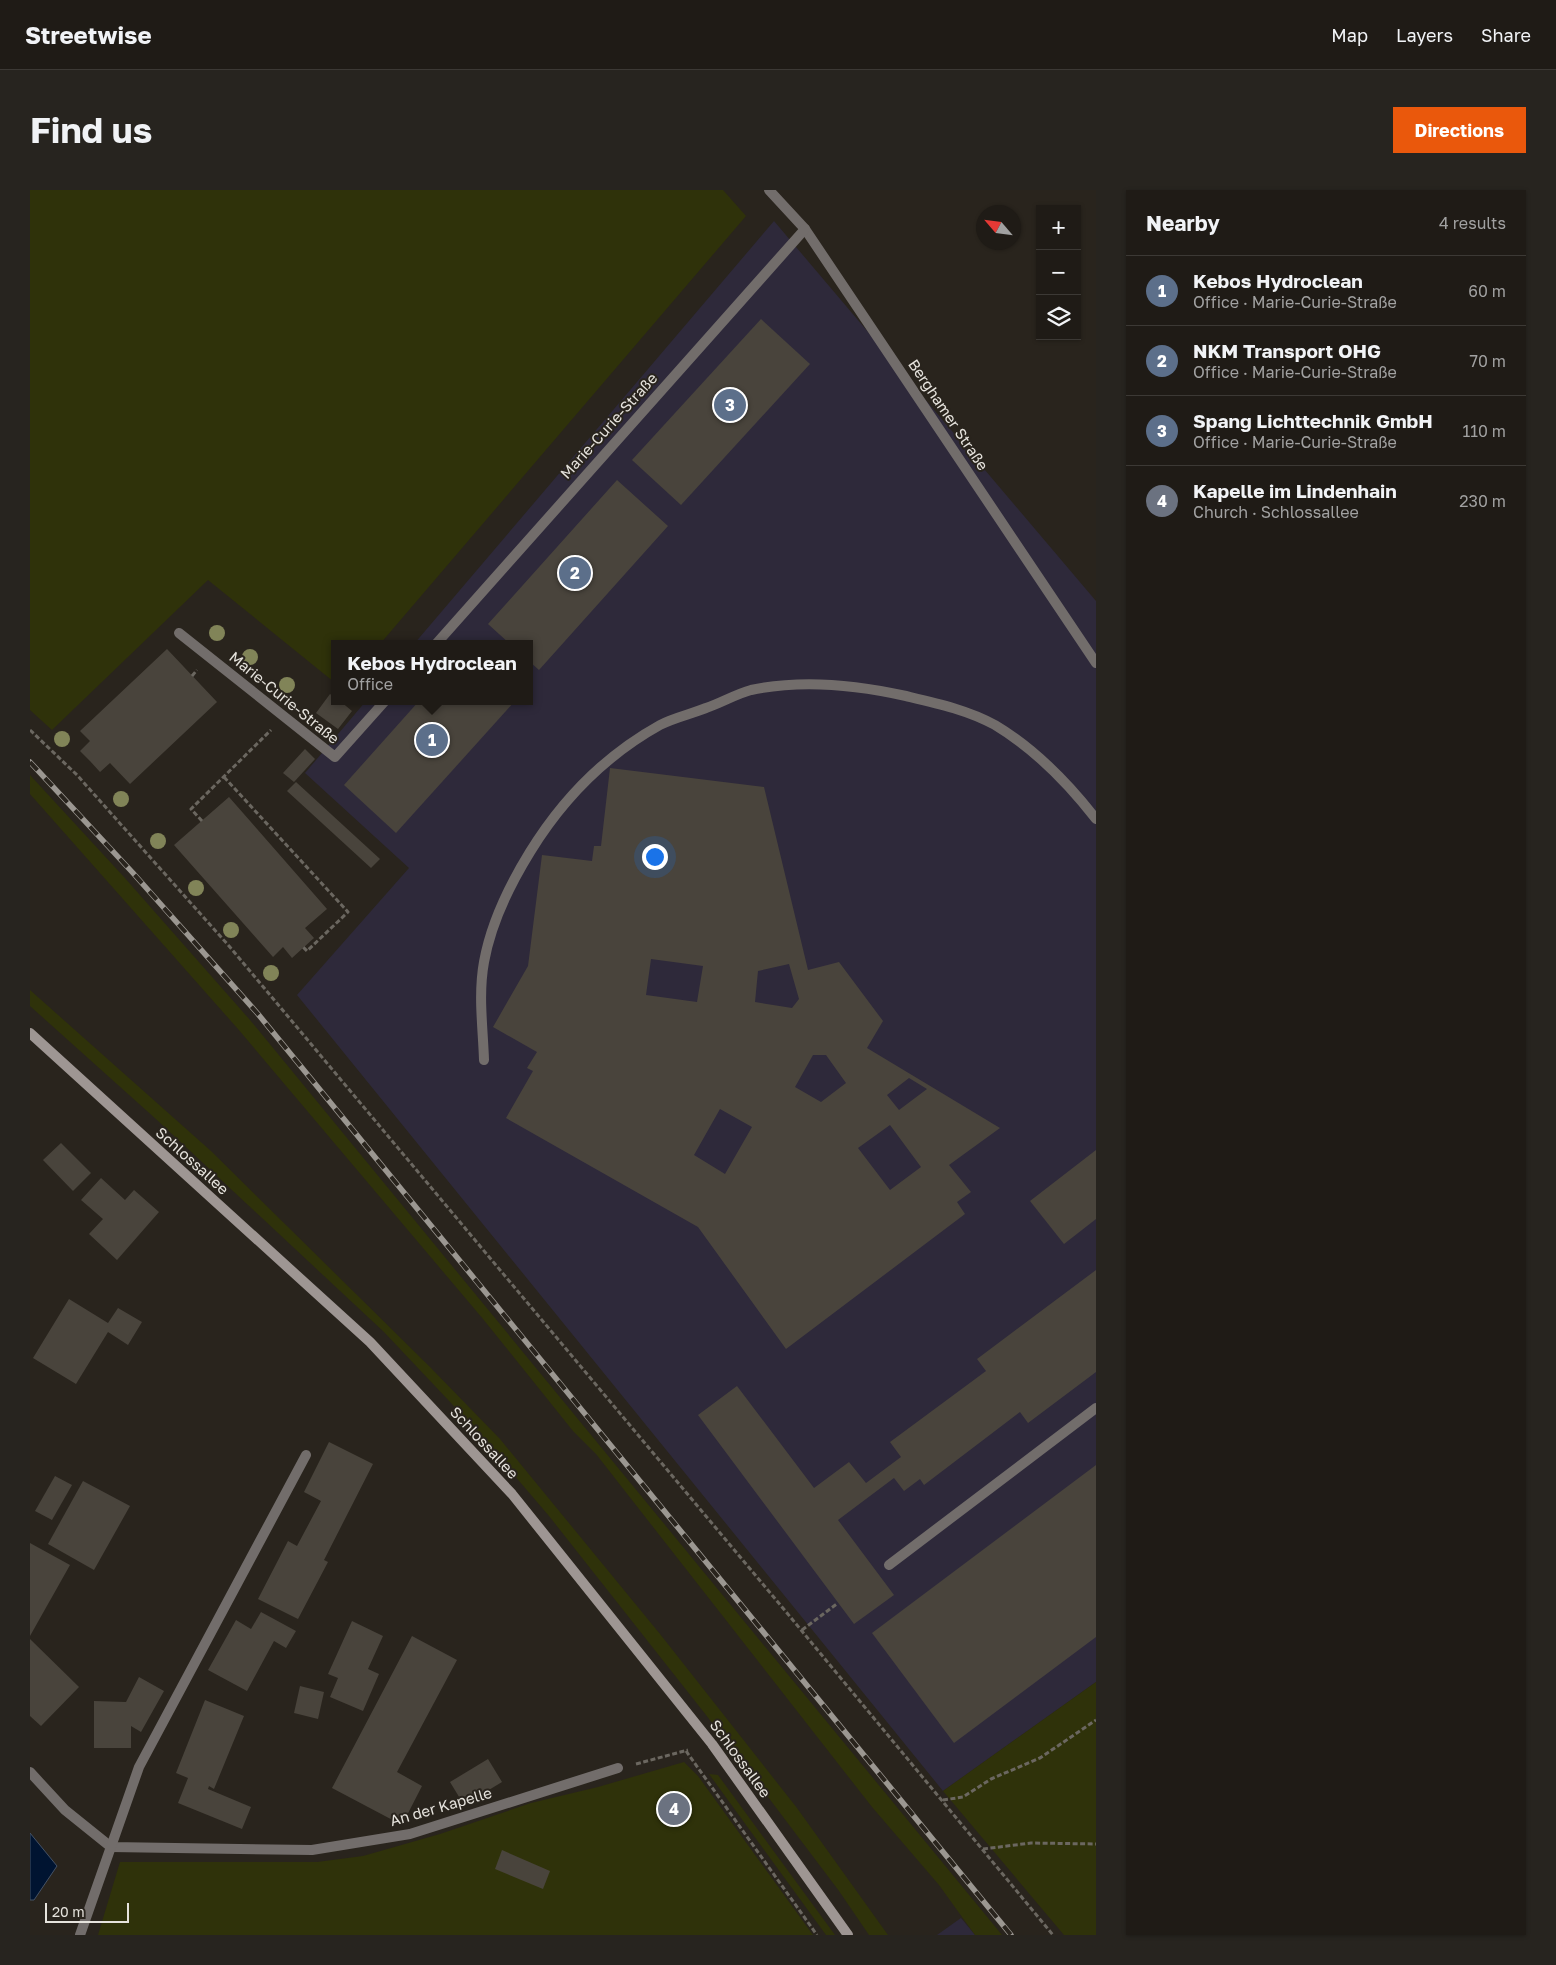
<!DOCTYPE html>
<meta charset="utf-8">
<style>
:root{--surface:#1f1b16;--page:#27241f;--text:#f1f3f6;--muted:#a1a1a1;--line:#3c3935;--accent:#ea580c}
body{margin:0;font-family:"Golos Text",sans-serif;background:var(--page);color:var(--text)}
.controls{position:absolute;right:15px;top:15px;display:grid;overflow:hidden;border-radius:0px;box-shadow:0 1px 4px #0004}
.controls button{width:45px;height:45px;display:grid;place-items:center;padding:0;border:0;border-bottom:1px solid var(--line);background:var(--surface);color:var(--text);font:25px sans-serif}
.compass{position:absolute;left:946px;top:15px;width:45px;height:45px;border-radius:50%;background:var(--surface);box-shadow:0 1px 4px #0004;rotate:298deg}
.scale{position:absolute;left:15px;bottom:12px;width:84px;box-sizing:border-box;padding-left:5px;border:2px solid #e6e3dd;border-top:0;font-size:14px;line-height:18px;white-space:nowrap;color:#e6e3dd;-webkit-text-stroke:4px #29241d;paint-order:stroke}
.you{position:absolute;left:624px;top:666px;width:18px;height:18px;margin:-12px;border:4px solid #fff;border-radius:50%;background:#1a73e8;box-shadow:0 0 0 8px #1a73e833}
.badge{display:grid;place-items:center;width:32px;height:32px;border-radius:50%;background:var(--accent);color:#fff;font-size:16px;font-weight:700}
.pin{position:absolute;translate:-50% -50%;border:2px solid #fff;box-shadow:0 1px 5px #0006}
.popup{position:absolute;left:301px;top:450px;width:202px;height:65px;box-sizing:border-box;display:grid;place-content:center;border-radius:0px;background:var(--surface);filter:drop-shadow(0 1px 4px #0005);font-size:16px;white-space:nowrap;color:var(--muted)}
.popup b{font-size:19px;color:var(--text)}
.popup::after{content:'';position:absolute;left:50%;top:100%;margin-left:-10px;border:10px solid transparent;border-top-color:var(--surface)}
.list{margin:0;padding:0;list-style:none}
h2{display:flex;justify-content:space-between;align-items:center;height:65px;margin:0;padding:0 20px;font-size:21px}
h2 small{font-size:16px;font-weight:400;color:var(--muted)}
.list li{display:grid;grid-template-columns:32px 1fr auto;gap:15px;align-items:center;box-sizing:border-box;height:70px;padding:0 20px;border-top:1px solid var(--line)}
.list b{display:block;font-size:19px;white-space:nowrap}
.list p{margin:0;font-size:16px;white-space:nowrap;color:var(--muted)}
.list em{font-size:16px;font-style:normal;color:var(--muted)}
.icon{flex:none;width:28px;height:28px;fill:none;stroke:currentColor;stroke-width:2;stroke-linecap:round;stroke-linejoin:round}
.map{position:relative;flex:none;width:1066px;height:1745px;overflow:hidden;border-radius:0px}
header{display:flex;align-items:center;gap:30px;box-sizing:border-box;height:70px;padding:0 25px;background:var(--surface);border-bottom:1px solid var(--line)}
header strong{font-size:24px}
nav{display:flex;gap:28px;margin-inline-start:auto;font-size:18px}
.intro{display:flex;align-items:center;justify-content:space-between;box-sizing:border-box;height:120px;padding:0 30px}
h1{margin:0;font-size:35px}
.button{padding:12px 22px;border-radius:0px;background:var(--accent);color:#fff;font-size:18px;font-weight:700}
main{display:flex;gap:30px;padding:0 30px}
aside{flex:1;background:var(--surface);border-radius:0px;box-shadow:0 1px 4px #0004}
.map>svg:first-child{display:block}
</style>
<header>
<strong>Streetwise</strong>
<nav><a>Map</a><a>Layers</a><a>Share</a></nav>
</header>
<div class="intro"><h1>Find us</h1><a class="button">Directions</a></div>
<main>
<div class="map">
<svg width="1066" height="1745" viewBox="0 0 1066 1745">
<rect width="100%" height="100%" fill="#29241d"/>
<!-- commercial -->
<g fill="#2e293a">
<path d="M 744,31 L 1066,411 L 1066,1492 L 913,1601 L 267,805 L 379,678 L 275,583 L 336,511 L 500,511 L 500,454 L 384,454 Z"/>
<path d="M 931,1728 L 945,1745 L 907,1745 Z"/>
</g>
<!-- green -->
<g fill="#2f320a">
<path d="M 0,0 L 693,0 L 716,26 L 350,454 L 304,454 L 304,492 L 178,390 L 22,540 L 0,520 Z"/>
<path d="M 0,585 L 94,687 L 220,830 L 972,1745 L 945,1745 L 909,1695 L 842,1617 L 566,1264 L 543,1241 L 453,1129 L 208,839 L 0,604 Z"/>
<path d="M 0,800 L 181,961 L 399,1176 L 470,1249 L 630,1444 L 767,1618 L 858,1745 L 839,1745 L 809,1701 L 676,1525 L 519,1326 L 438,1231 L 354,1142 L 127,930 L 0,816 Z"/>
<path d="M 1066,1492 L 1066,1745 L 1034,1745 L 913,1601 Z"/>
<path d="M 654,1572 L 668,1586 L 783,1745 L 68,1745 L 90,1672 L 287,1672 L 333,1666 L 410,1644 L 501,1613 L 568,1597 Z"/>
<path d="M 679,1584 L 688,1585 L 805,1745 L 796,1745 Z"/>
</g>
<!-- water -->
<path fill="#001431" stroke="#455265" d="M 0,1643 L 27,1676 L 4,1710 L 0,1710 Z"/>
<!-- building -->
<g fill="#49443c" fill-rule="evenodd">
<path d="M 731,129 L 780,174 L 651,315 L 602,270 Z"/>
<path d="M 587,290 L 638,336 L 509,480 L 500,472 L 500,454 L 480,454 L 458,434 Z"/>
<path d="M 137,459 L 187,512 L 100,594 L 80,573 L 70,582 L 60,571 L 50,561 L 60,551 L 50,541 Z"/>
<path d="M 300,504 L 304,507 L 304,511 L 310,511 L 322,521 L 308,539 L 286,523 Z"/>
<path d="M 389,511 L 485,511 L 366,643 L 314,595 Z"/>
<path d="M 275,559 L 285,569 L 264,592 L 253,583 Z"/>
<path d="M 580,578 L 734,597 L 778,780 L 809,772 L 853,831 L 837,858 L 970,938 L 919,975 L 941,1002 L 927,1012 L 935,1024 L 756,1159 L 668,1037 L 476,928 L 503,881 L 497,878 L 507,862 L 463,837 L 498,776 L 512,665 L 562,671 L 564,656 L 571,656 ZM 621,769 L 673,776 L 667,812 L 616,805 ZM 759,774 L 769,809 L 762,818 L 725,812 L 728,781 ZM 783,865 L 796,865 L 816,893 L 791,912 L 765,897 ZM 879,888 L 897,899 L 869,920 L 857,905 ZM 690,919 L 722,937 L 695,984 L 664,965 ZM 860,935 L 891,977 L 860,1000 L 828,958 Z"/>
<path d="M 266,592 L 350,669 L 341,678 L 257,601 Z"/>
<path d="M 199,607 L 297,719 L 275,738 L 284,748 L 262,768 L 253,757 L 243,767 L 144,655 Z"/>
<path d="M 31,953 L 61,983 L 43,1001 L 13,970 Z"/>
<path d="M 1066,960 L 1066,1029 L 1034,1054 L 1000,1011 Z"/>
<path d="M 71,988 L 95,1010 L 104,1000 L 129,1022 L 87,1070 L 59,1044 L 73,1029 L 51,1010 Z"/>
<path d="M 1066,1080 L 1066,1182 L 998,1233 L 990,1222 L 894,1295 L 890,1289 L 874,1301 L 864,1288 L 808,1330 L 864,1405 L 824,1434 L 668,1225 L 707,1196 L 784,1298 L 819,1272 L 836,1293 L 871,1267 L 860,1252 L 956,1181 L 947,1169 Z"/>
<path d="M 39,1109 L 78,1133 L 88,1118 L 112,1132 L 98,1155 L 78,1142 L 46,1194 L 3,1168 Z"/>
<path d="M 299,1252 L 343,1274 L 294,1370 L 298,1372 L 268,1429 L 228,1409 L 258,1351 L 267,1356 L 291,1311 L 274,1302 Z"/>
<path d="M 1066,1275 L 1066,1447 L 924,1553 L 842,1443 Z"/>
<path d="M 25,1286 L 42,1295 L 22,1330 L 5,1321 Z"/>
<path d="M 53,1291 L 100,1316 L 64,1380 L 18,1354 Z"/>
<path d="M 0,1353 L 40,1375 L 0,1446 Z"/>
<path d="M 231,1422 L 266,1441 L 256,1458 L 244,1451 L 217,1501 L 178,1480 L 206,1430 L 221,1439 Z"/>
<path d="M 322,1431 L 353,1446 L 338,1479 L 349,1484 L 333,1521 L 300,1507 L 308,1488 L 298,1484 Z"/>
<path d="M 382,1446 L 427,1470 L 367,1582 L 392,1596 L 372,1635 L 302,1598 Z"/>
<path d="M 0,1449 L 49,1497 L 11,1536 L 0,1526 Z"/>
<path d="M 109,1487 L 134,1501 L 111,1542 L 101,1536 L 101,1558 L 64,1558 L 64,1511 L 96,1512 Z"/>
<path d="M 270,1496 L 294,1502 L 288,1529 L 264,1523 Z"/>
<path d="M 175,1510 L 214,1526 L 184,1599 L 179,1596 L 178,1599 L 221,1617 L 212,1639 L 148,1613 L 158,1588 L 146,1583 Z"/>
<path d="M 458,1569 L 472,1592 L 434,1615 L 420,1592 Z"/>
<path d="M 651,1604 L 660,1623 L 638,1634 L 628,1615 Z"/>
<path d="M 472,1660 L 520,1681 L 513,1699 L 465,1679 Z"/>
</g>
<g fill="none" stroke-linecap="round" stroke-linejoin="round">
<!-- path -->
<g stroke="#6b6760" stroke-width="3" stroke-dasharray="5 2.5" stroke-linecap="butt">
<path d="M 162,486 L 167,480"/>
<path d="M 0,540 L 47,585 L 199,756 L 757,1423 L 1023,1745"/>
<path d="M 194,587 L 318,722 L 277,761 L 273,757"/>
<path d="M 172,631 L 161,619 L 241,540"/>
<path d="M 772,1440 L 808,1413"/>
<path d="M 656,1561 L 787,1745"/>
<path d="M 606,1574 L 658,1560"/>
<path d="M 913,1610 L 933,1607 L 961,1589 L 1010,1568 L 1066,1530"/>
<path d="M 953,1659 L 1001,1653 L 1066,1654"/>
</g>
<!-- lane -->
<g stroke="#726d6b" stroke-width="10">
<path d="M 454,870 C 453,838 448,805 454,772 C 461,733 479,696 500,662 C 532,610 576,565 630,535 C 643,528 661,524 676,518 C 691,513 706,504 721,500 C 772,489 827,495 876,506 C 906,513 938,520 965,535 C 1005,559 1038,593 1066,629"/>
<path d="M 859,1375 L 1066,1218"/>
</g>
<!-- street -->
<g stroke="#726d6b" stroke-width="10">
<path d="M 739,0 L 775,39 L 1066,473"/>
<path d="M 149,443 L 305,567 L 355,511"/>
<path d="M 406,454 L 775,39"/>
<path d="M 0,1582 L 35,1620 L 81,1657 L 282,1660 L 380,1644 L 588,1578"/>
<path d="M 50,1745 L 109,1577 L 276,1265"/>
</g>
<!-- secondary -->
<path stroke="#9e9693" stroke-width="10" d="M 0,843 L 340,1152 L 482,1304 L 682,1554 L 818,1745"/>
<defs>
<path id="rail" d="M 0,572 L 103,683 L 228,824 L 981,1745"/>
</defs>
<!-- rail casing -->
<use href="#rail" stroke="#9b9791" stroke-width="5.5"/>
<!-- rail -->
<use href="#rail" stroke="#29241d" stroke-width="4" stroke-dasharray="11" stroke-linecap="butt"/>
</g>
<!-- trees -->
<g fill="#818458">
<circle cx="187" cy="443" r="8"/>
<circle cx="220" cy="467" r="8"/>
<circle cx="257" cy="495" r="8"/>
<circle cx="32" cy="549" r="8"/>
<circle cx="91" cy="609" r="8"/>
<circle cx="128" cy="651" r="8"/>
<circle cx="166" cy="698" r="8"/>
<circle cx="201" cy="740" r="8"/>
<circle cx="241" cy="783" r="8"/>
</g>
<g text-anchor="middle" stroke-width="4" stroke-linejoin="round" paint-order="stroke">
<!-- street labels -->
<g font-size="15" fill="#e6e3dd" stroke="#29241d">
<text transform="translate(918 225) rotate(56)" y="5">Berghamer Straße</text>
<text transform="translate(579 236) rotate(-48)" y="5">Marie-Curie-Straße</text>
<text transform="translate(254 508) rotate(39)" y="5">Marie-Curie-Straße</text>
<text transform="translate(162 971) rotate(42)" y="5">Schlossallee</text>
<text transform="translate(454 1253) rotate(47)" y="5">Schlossallee</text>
<text transform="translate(710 1569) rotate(54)" y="5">Schlossallee</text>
<text transform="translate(411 1617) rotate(-16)" y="5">An der Kapelle</text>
</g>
</g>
</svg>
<div class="controls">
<button>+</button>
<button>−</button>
<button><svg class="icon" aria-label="layers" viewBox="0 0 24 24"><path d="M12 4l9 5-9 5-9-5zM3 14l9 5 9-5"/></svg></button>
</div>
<svg class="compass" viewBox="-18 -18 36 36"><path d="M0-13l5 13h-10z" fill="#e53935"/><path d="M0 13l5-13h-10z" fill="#a1a1a1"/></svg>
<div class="scale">20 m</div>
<div class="you"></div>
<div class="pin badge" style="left:402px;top:550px;background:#5c6f8a">1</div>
<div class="popup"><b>Kebos Hydroclean</b>Office</div>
<div class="pin badge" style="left:545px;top:383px;background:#5c6f8a">2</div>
<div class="pin badge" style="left:700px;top:215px;background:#5c6f8a">3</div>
<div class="pin badge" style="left:644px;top:1619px;background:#6b7280">4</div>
</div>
<aside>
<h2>Nearby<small>4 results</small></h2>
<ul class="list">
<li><span class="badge" style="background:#5c6f8a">1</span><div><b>Kebos Hydroclean</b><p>Office · Marie-Curie-Straße</p></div><em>60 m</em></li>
<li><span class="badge" style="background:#5c6f8a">2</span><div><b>NKM Transport OHG</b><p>Office · Marie-Curie-Straße</p></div><em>70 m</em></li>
<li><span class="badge" style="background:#5c6f8a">3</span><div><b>Spang Lichttechnik GmbH</b><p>Office · Marie-Curie-Straße</p></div><em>110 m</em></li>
<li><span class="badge" style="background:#6b7280">4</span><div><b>Kapelle im Lindenhain</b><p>Church · Schlossallee</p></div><em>230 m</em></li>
</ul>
</aside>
</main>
